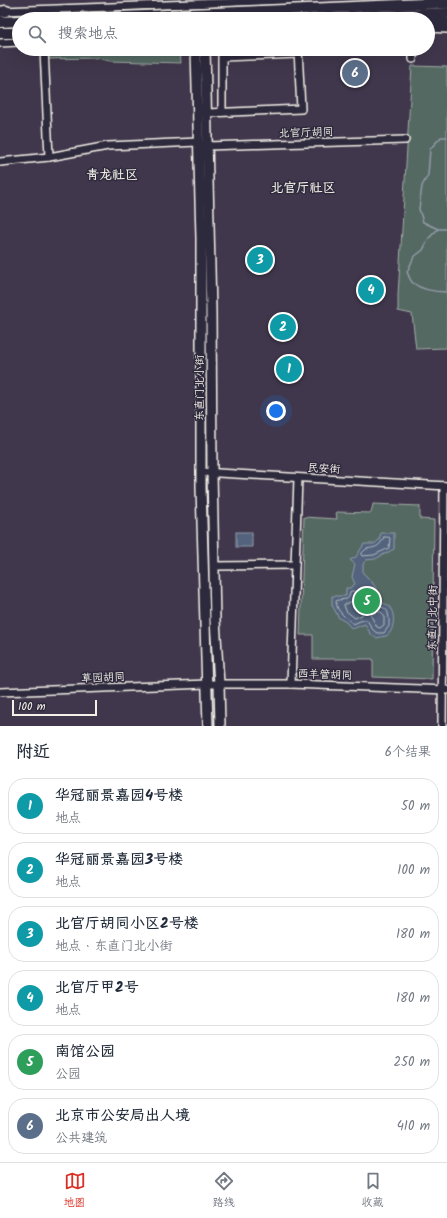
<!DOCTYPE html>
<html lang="zh">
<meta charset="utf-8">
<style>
:root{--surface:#fff;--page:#f2f2f3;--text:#1f2937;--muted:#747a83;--line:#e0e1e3;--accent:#d93025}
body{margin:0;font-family:Kalam,"LXGW WenKai TC",sans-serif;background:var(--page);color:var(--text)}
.scale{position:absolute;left:12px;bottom:10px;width:85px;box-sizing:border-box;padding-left:4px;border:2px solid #f4f1e8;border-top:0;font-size:11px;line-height:14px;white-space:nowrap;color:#f4f1e8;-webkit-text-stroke:3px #2f2a3d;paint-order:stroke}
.you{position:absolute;left:276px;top:411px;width:14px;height:14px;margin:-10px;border:3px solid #fff;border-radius:50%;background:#1a73e8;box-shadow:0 0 0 6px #1a73e833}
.badge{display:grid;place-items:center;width:26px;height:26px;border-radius:50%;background:var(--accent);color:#fff;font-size:13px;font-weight:700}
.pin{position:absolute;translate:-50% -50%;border:2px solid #fff;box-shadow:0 1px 4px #0006}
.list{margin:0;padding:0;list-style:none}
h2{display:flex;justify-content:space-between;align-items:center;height:52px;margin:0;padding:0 16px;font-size:17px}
h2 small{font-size:13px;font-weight:400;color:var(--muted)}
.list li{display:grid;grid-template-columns:26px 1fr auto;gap:12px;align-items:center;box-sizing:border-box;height:56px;margin:0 8px 8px;padding:0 8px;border:1px solid var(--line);border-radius:16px}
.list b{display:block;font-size:15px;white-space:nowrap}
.list p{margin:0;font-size:13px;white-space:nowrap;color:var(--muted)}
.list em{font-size:13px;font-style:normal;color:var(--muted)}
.icon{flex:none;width:22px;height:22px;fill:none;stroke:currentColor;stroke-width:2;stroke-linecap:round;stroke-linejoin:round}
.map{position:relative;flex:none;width:447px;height:726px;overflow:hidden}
.search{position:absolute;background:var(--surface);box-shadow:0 4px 16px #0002;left:12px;right:12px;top:12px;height:44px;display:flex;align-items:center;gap:10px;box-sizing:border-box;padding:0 14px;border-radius:22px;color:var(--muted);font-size:15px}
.sheet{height:436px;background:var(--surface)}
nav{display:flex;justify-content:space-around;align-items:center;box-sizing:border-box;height:56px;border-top:1px solid var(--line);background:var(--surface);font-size:11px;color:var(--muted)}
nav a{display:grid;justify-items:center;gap:2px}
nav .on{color:var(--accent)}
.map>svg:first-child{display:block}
</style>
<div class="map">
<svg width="447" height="726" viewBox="0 0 447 726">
<rect width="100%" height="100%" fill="#40374c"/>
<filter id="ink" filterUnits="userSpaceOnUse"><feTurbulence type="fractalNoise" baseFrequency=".025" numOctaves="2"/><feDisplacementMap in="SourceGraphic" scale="8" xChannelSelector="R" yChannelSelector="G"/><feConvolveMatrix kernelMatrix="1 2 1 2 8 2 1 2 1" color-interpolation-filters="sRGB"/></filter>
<g filter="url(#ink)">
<!-- green -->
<g fill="#546964" stroke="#a4ada6">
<path d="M 48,49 L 180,49 L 181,63 L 110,61 L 97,58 L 48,59 Z"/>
<path d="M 412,66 L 447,67 L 447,348 L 416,349 L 412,314 L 398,311 L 398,295 Z"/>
<path d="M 373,504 L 420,506 L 420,519 L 434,520 L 432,679 L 373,677 L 373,659 L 313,659 L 313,635 L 300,635 L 304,517 L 337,519 L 336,512 L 371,513 Z"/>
</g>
<!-- water -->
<g fill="#52647d" stroke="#939ca8">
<rect x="236" y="532" width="16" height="15"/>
<path d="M 381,533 L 394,533 L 394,549 L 375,559 L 366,560 L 363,564 L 363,573 L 372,582 L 377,590 L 375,593 L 369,594 L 363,590 L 359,593 L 363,601 L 369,605 C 373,605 378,603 382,603 C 396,604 397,630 386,636 C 383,637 379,637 376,638 L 370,633 L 365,624 L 352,629 L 346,622 L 339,618 L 332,605 L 332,596 L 346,596 L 346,588 L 350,588 L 355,584 L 352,577 L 355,564 L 350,560 L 356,557 L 364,544 L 374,544 L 379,540 Z"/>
</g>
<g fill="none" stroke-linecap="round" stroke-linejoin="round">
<!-- shore -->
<g stroke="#b3b9bd" stroke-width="1">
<path d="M 384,537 L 388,537 L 390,538 L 389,548 L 374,555 L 362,556 L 361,554 L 366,549 C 376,547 379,548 384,537 Z"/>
<path d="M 353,591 L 355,592 L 359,603 L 367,609 C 372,609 376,607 380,607 C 390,607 389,619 389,626 L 384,633 L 377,633 L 373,630 L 367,620 L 363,620 L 353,624 C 346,617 336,612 336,601 L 338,600 L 347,599 L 349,597 L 350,592 Z"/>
<path d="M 351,602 L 353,603 L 356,607 L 363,612 L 362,615 L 355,618 L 346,611 L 344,605 Z"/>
<path d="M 381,612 L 384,615 L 384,625 L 380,628 L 377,627 L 371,616 L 372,614 Z"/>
</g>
<!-- stream -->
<g stroke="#939ca8" stroke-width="1.5">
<path d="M 447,137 L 441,137 L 430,149 L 428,175 L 422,186 L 419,209 L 423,222 L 438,229 L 447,229"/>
<path d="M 438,229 L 429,238 L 423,250 L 414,257 L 407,272 C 409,276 410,281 413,283 C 422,290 436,292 447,292"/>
</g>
<defs>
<g id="minor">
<path d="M 2,11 L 299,0"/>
<path d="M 428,28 L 447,29"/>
<path d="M 0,43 L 19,42"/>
<path d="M 44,49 L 49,157"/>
<path d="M 413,49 L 413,59"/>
<path d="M 222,112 L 222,57 L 298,54"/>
<path d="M 207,113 L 301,109 L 298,49"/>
<path d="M 207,146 L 405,140"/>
<path d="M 0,162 L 49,157 L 108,146 L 198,142"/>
<path d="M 201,472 L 447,486"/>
<path d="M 214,566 L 295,565"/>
<path d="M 291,684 L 298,478"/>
<path d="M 0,692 L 207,684 L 291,684 L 447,690"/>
<path d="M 442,726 L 444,486"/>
</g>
<g id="major">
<path d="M 196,49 L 201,238 L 201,487 L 208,726"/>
<path d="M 205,49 L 211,311 L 212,472 L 215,620 L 219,684 L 220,726"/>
</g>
<g id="highway">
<path d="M 422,4 L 447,3"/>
<path d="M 0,12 L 6,11"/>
<path d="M 422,14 L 447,13"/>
<path d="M 0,22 L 19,21"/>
<path d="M 428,23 L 447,23"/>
<path d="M 0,33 L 19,33"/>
</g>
</defs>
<!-- minor casing -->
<use href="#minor" stroke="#f4f1e8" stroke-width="10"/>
<!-- major casing -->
<use href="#major" stroke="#f4f1e8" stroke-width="12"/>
<!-- highway casing -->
<use href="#highway" stroke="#f4f1e8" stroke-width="13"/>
<!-- minor -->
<use href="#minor" stroke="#2f2a3d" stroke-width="7"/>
<!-- major -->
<use href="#major" stroke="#2f2a3d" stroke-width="9"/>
<!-- highway -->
<use href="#highway" stroke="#2f2a3d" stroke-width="10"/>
<defs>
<g id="highway-bridge">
<path d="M 74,19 L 422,4"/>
<path d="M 309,19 L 422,14"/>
</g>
</defs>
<!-- highway-bridge casing -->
<use href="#highway-bridge" stroke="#f4f1e8" stroke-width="13" stroke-linecap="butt"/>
<!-- highway-bridge -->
<use href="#highway-bridge" stroke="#2f2a3d" stroke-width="10"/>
</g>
</g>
<g text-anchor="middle" stroke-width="3" stroke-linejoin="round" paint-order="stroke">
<!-- street labels -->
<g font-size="11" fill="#f4f1e8" stroke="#2f2a3d">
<text transform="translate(306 132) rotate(-2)" y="4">北官厅胡同</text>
<text transform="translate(199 388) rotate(-90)" y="4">东直门北小街</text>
<text transform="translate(324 468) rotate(3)" y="4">民安街</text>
<text transform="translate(432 618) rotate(-89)" y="4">东直门北中街</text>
<text transform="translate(325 674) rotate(2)" y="4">西羊管胡同</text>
<text transform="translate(103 677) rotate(-2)" y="4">草园胡同</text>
</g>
<!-- quarter labels -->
<g font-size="13" font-weight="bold" fill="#f4f1e8" stroke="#2f2a3d">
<text x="112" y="179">青龙社区</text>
<text x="303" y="192">北官厅社区</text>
</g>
</g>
</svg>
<div class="scale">100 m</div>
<div class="you"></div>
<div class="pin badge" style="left:289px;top:369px;background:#0f9aa8">1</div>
<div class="pin badge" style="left:283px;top:327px;background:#0f9aa8">2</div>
<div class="pin badge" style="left:260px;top:260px;background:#0f9aa8">3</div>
<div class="pin badge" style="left:371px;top:290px;background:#0f9aa8">4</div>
<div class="pin badge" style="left:367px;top:601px;background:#2e9e5b">5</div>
<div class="pin badge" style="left:355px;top:73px;background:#5c6f8a">6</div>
<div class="search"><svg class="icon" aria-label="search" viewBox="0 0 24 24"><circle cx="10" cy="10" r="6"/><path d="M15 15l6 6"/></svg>搜索地点</div>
</div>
<section class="sheet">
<h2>附近<small>6个结果</small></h2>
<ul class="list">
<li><span class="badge" style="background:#0f9aa8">1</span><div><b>华冠丽景嘉园4号楼</b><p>地点</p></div><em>50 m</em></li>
<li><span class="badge" style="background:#0f9aa8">2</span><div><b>华冠丽景嘉园3号楼</b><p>地点</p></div><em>100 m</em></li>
<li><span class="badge" style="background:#0f9aa8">3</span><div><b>北官厅胡同小区2号楼</b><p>地点 · 东直门北小街</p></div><em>180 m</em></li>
<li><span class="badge" style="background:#0f9aa8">4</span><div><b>北官厅甲2号</b><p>地点</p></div><em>180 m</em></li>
<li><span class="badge" style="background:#2e9e5b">5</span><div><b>南馆公园</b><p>公园</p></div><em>250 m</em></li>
<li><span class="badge" style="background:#5c6f8a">6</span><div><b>北京市公安局出人境</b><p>公共建筑</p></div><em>410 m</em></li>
</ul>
</section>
<nav>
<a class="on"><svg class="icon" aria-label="map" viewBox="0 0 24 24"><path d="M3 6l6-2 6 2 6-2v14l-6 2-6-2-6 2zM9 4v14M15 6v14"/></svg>地图</a>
<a><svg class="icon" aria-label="directions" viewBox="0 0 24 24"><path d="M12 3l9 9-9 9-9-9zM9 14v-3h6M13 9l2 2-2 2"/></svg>路线</a>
<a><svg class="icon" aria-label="saved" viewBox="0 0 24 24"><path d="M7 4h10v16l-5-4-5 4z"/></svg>收藏</a>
</nav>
